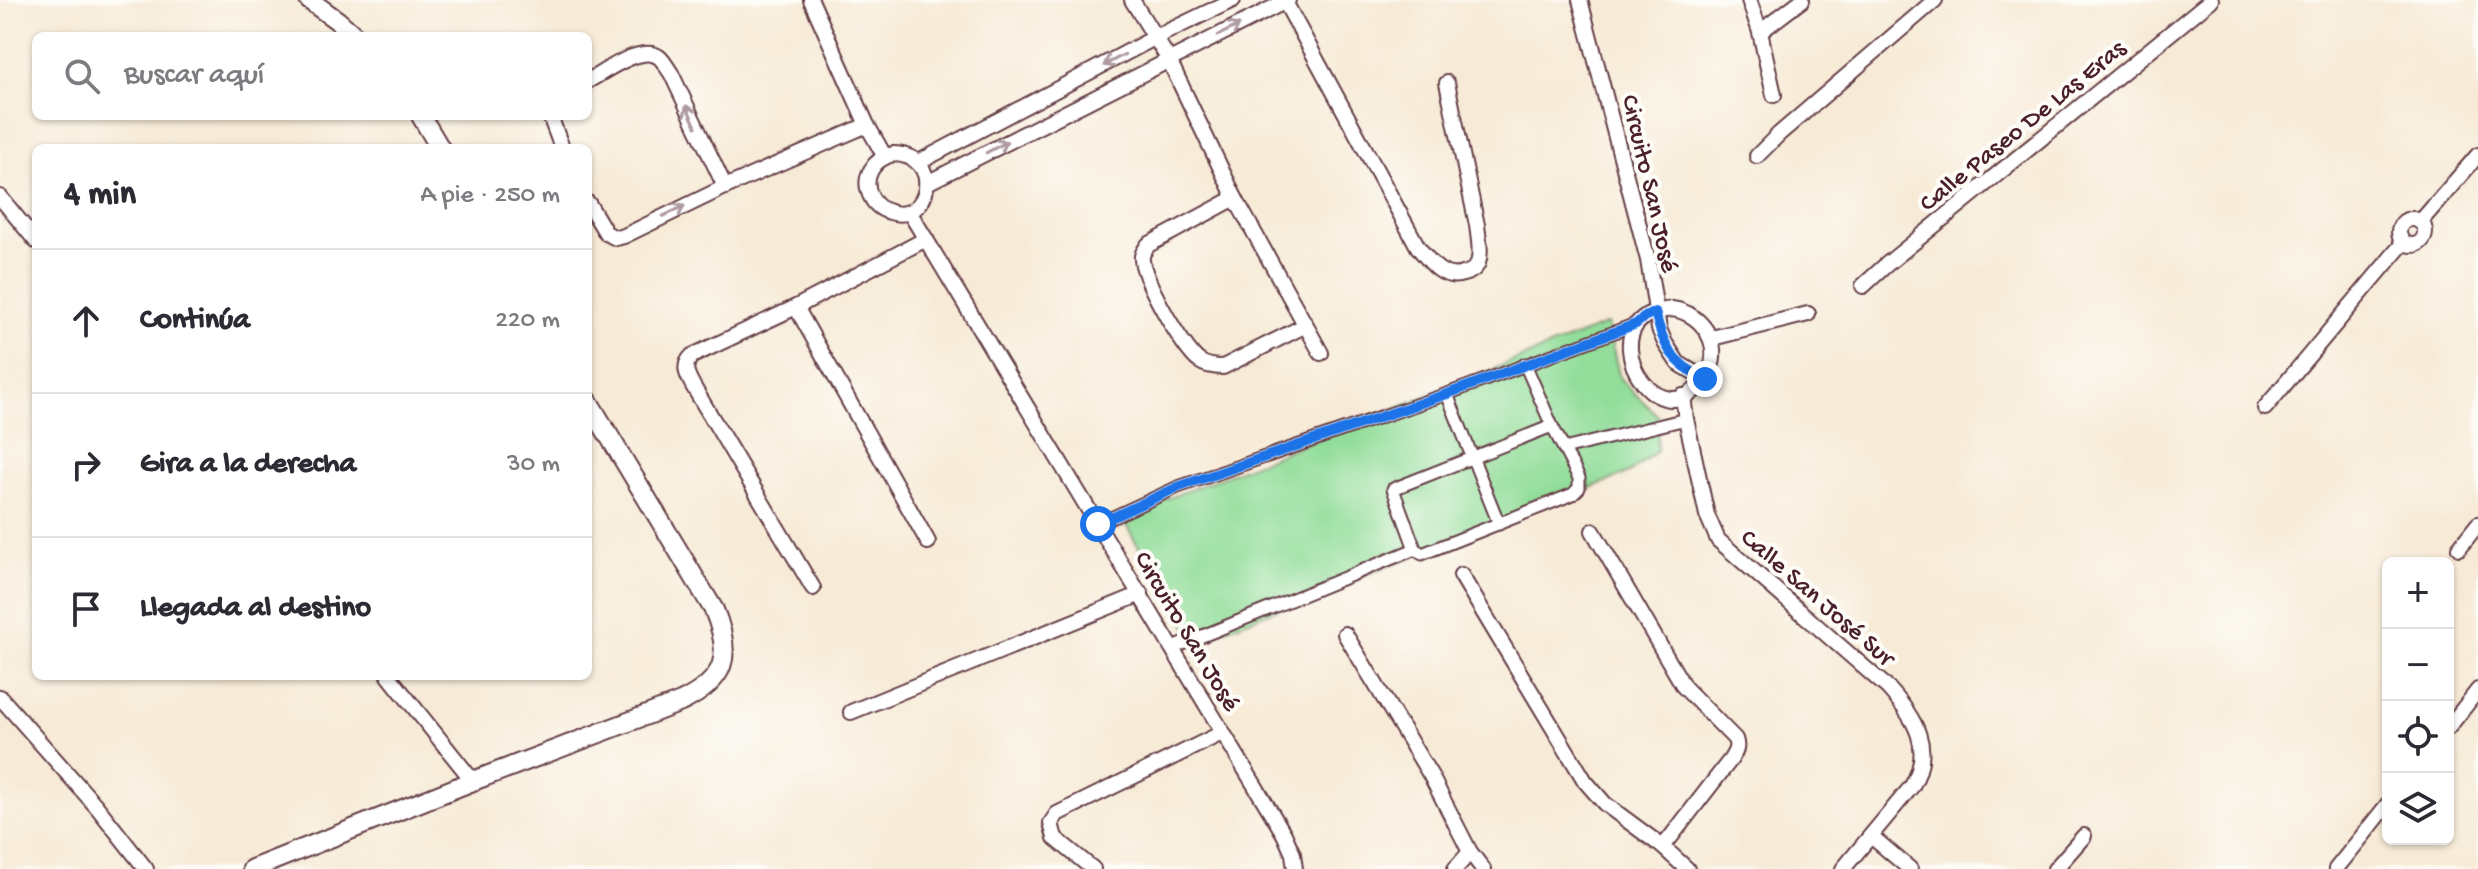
<!DOCTYPE html>
<html lang="es">
<meta charset="utf-8">
<style>
:root{--surface:#fff;--page:#f7f7f7;--text:#2b2b33;--muted:#7c7c81;--line:#e1e1e2}
body{margin:0;font-family:"Gochi Hand",sans-serif;background:var(--page);color:var(--text)}
.controls{position:absolute;right:24px;bottom:24px;display:grid;overflow:hidden;border-radius:12px;box-shadow:0 2px 6px #0004}
.controls button{width:72px;height:72px;display:grid;place-items:center;padding:0;border:0;border-bottom:2px solid var(--line);background:var(--surface);color:var(--text);font:40px sans-serif}
.stop{position:absolute;width:24px;height:24px;margin:-18px;border:6px solid #1a73e8;border-radius:50%;background:#fff}
.stop.end{background:#1a73e8;border-color:#fff;box-shadow:0 2px 8px #0008}
.list{margin:0;padding:0;list-style:none}
h2{display:flex;justify-content:space-between;align-items:center;height:104px;margin:0;padding:0 32px;font-size:34px}
h2 small{font-size:26px;font-weight:400;color:var(--muted)}
.list li{display:grid;grid-template-columns:52px 1fr auto;gap:24px;align-items:center;box-sizing:border-box;height:144px;padding:0 32px;border-top:2px solid var(--line)}
.list b{display:block;font-size:30px;white-space:nowrap}
.list em{font-size:26px;font-style:normal;color:var(--muted)}
.icon{flex:none;width:44px;height:44px;fill:none;stroke:currentColor;stroke-width:2;stroke-linecap:round;stroke-linejoin:round}
.map{position:relative;flex:none;width:2478px;height:869px;overflow:hidden}
.search{position:absolute;background:var(--surface);box-shadow:0 2px 6px #0004;left:32px;top:32px;width:560px;height:88px;display:flex;align-items:center;gap:20px;box-sizing:border-box;padding:0 28px;border-radius:12px;color:var(--muted);font-size:30px}
.panel{position:absolute;background:var(--surface);box-shadow:0 2px 6px #0004;left:32px;top:144px;width:560px;height:536px;border-radius:12px}
.map>svg:first-child{display:block}
</style>
<div class="map">
<svg width="2478" height="869" viewBox="0 0 2478 869">
<rect width="100%" height="100%" fill="#fdfcf7"/>
<filter id="ink" filterUnits="userSpaceOnUse"><feTurbulence type="fractalNoise" baseFrequency=".0125" numOctaves="2"/><feDisplacementMap in="SourceGraphic" scale="16" xChannelSelector="R" yChannelSelector="G"/><feConvolveMatrix kernelMatrix="1 2 1 2 8 2 1 2 1" color-interpolation-filters="sRGB"/></filter>
<filter id="wash" filterUnits="userSpaceOnUse"><feTurbulence type="fractalNoise" baseFrequency=".006" numOctaves="4" result="noise"/><feDisplacementMap in="SourceGraphic" scale="32" xChannelSelector="R" yChannelSelector="G"/><feGaussianBlur stdDeviation="1.8" result="paint"/><feColorMatrix in="noise" values="0 0 0 0 0 0 0 0 0 0 0 0 0 0 0 0 0 1.4 0 .05"/><feComposite in="paint" operator="in"/></filter>
<g filter="url(#wash)">
<rect width="100%" height="100%" fill="#f7ead6"/>
<!-- green -->
<path fill="#91dd99" stroke="#6e7e62" stroke-width="2" d="M 1607,324 L 1620,379 L 1658,416 L 1657,451 L 1629,473 L 1195,641 L 1121,517 Z"/>
</g>
<g filter="url(#ink)">
<g fill="none" stroke-linecap="round" stroke-linejoin="round">
<defs>
<g id="pedestrian">
<path d="M 1525,364 L 1552,426 L 1579,478 L 1579,488 L 1573,494 L 1422,554 L 1415,549 L 1393,489 L 1552,426"/>
<path d="M 1447,394 L 1499,524"/>
<path d="M 1564,449 L 1686,419"/>
<path d="M 1098,524 L 1178,487 L 1447,394 L 1636,324"/>
<path d="M 1173,648 L 1415,549"/>
</g>
<g id="minor">
<path d="M 811,0 L 867,125 L 885,157"/>
<path d="M 1132,0 L 1169,60 L 1235,198 L 1321,353"/>
<path d="M 1284,0 L 1418,247 C 1429,261 1443,281 1463,274 C 1469,273 1476,269 1478,263 C 1482,252 1478,236 1477,225 L 1447,83"/>
<path d="M 1580,0 L 1648,260 L 1659,329 L 1665,343 L 1678,363 L 1705,379"/>
<path d="M 1749,0 L 1760,32 L 1774,95"/>
<path d="M 1760,32 L 1802,0"/>
<path d="M 588,81 C 604,72 642,44 659,57 C 664,61 667,68 671,73 L 725,187"/>
<path d="M 550,116 L 562,148"/>
<path d="M 893,154 C 945,155 930,225 890,212 C 882,210 875,205 871,197 C 861,177 874,159 893,154 Z"/>
<path d="M 1757,156 L 1779,134 L 1935,0"/>
<path d="M 919,162 L 1156,37 L 1233,0"/>
<path d="M 927,183 L 1288,0"/>
<path d="M 0,197 L 36,241"/>
<path d="M 1235,198 L 1148,245 C 1146,249 1143,251 1142,256 C 1139,273 1184,351 1199,361 C 1206,366 1214,367 1223,367 L 1306,325"/>
<path d="M 588,203 L 606,233 L 616,238 L 624,236 L 725,187 L 867,125"/>
<path d="M 910,213 L 1284,834 L 1293,854 L 1295,869"/>
<circle cx="2412" cy="232" r="13"/>
<path d="M 2421,221 L 2478,155"/>
<path d="M 1863,286 L 1886,265 L 2211,0"/>
<path d="M 796,307 L 928,542"/>
<path d="M 1672,309 C 1704,313 1725,349 1706,377 C 1663,441 1603,348 1643,318 C 1651,311 1661,311 1672,309 Z"/>
<path d="M 1712,338 L 1808,314"/>
<path d="M 1683,396 L 1686,419 L 1707,515 L 1718,540 L 1888,688 C 1915,718 1934,748 1912,786 L 1843,869"/>
<path d="M 2265,408 L 2404,242"/>
<path d="M 1593,531 L 1684,687 L 1735,739 C 1738,747 1736,751 1731,759 L 1663,847"/>
<path d="M 2459,548 L 2478,524"/>
<path d="M 1461,575 L 1585,781 L 1605,804 L 1663,847 L 1687,869"/>
<path d="M 813,588 L 693,386 C 687,375 682,366 692,356 L 796,307 L 926,239"/>
<path d="M 1345,634 L 1431,776 L 1470,852 L 1483,869"/>
<path d="M 389,676 L 473,781"/>
<path d="M 0,697 L 97,807 L 146,869"/>
<path d="M 851,712 L 1141,594"/>
<path d="M 2448,728 L 2478,690"/>
<path d="M 1871,836 L 1910,869"/>
<path d="M 1093,869 L 1055,838 L 1051,823 L 1057,814 L 1222,733"/>
<path d="M 1455,869 L 1470,852"/>
<path d="M 2055,869 L 2084,836"/>
<path d="M 2336,869 L 2388,804"/>
</g>
<g id="tertiary">
<path d="M 309,0 L 338,21 L 355,36"/>
<path d="M 421,116 L 440,148"/>
<path d="M 252,869 L 473,781 L 681,702 C 726,680 733,656 714,610 L 588,401"/>
</g>
</defs>
<!-- pedestrian casing -->
<use href="#pedestrian" stroke="#643d45" stroke-width="15"/>
<!-- minor casing -->
<use href="#minor" stroke="#643d45" stroke-width="18"/>
<!-- tertiary casing -->
<use href="#tertiary" stroke="#643d45" stroke-width="22"/>
<!-- pedestrian -->
<use href="#pedestrian" stroke="#fff" stroke-width="11"/>
<!-- minor -->
<use href="#minor" stroke="#fff" stroke-width="14"/>
<!-- tertiary -->
<use href="#tertiary" stroke="#fff" stroke-width="18"/>
</g>
<!-- one-way arrows -->
<defs><path id="oneway-shaft" d="M-6 0H5M1.5-3L5.5 0L1.5 3" fill="none" stroke-width="1.6" stroke-linecap="round" stroke-linejoin="round" transform="scale(2)"/></defs>
<g stroke="#ae9aa0">
<use href="#oneway-shaft" transform="translate(1229 30) rotate(-27)"/>
<use href="#oneway-shaft" transform="translate(1114 60) rotate(152)"/>
<use href="#oneway-shaft" transform="translate(691 116) rotate(-115)"/>
<use href="#oneway-shaft" transform="translate(997 147) rotate(-28)"/>
<use href="#oneway-shaft" transform="translate(674 211) rotate(-26)"/>
</g>
</g>
<g fill="none" stroke-linecap="round" stroke-linejoin="round" filter="url(#ink)">
<!-- route -->
<path stroke="#1a73e8" stroke-width="10" d="M 1098,524 L 1178,487 L 1447,394 L 1636,324 L 1644,317 L 1655,312 C 1663,346 1672,363 1705,379"/>
</g>
<g text-anchor="middle" stroke-width="8" stroke-linejoin="round" paint-order="stroke">
<!-- street labels -->
<g font-size="26" fill="#4a1f2b" stroke="#fdfcf7">
<text transform="translate(2021 124) rotate(-39)" y="9">Calle Paseo De Las Eras</text>
<text transform="translate(1652 183) rotate(77)" y="9">Circuito San José</text>
<text transform="translate(1819 596) rotate(41)" y="9">Calle San José Sur</text>
<text transform="translate(1189 630) rotate(59)" y="9">Circuito San José</text>
</g>
</g>
</svg>
<div class="controls">
<button>+</button>
<button>−</button>
<button><svg class="icon" aria-label="locate" viewBox="0 0 24 24"><circle cx="12" cy="12" r="6"/><path d="M12 2v4M12 18v4M2 12h4M18 12h4"/></svg></button>
<button><svg class="icon" aria-label="layers" viewBox="0 0 24 24"><path d="M12 4l9 5-9 5-9-5zM3 14l9 5 9-5"/></svg></button>
</div>
<div class="stop" style="left:1098px;top:524px"></div>
<div class="stop end" style="left:1705px;top:379px"></div>
<div class="search"><svg class="icon" aria-label="search" viewBox="0 0 24 24"><circle cx="10" cy="10" r="6"/><path d="M15 15l6 6"/></svg>Buscar aquí</div>
<section class="panel">
<h2>4 min<small>A pie · 250 m</small></h2>
<ul class="list">
<li><svg class="icon" aria-label="ahead" viewBox="0 0 24 24"><path d="M12 20V5M6 11l6-6 6 6"/></svg><div><b>Continúa</b></div><em>220 m</em></li>
<li><svg class="icon" aria-label="right" viewBox="0 0 24 24"><path d="M7 20v-9h11M14 6l5 5-5 5"/></svg><div><b>Gira a la derecha</b></div><em>30 m</em></li>
<li><svg class="icon" aria-label="arrive" viewBox="0 0 24 24"><path d="M6 21V4h12l-3 4 3 4H6"/></svg><div><b>Llegada al destino</b></div></li>
</ul>
</section>
</div>
